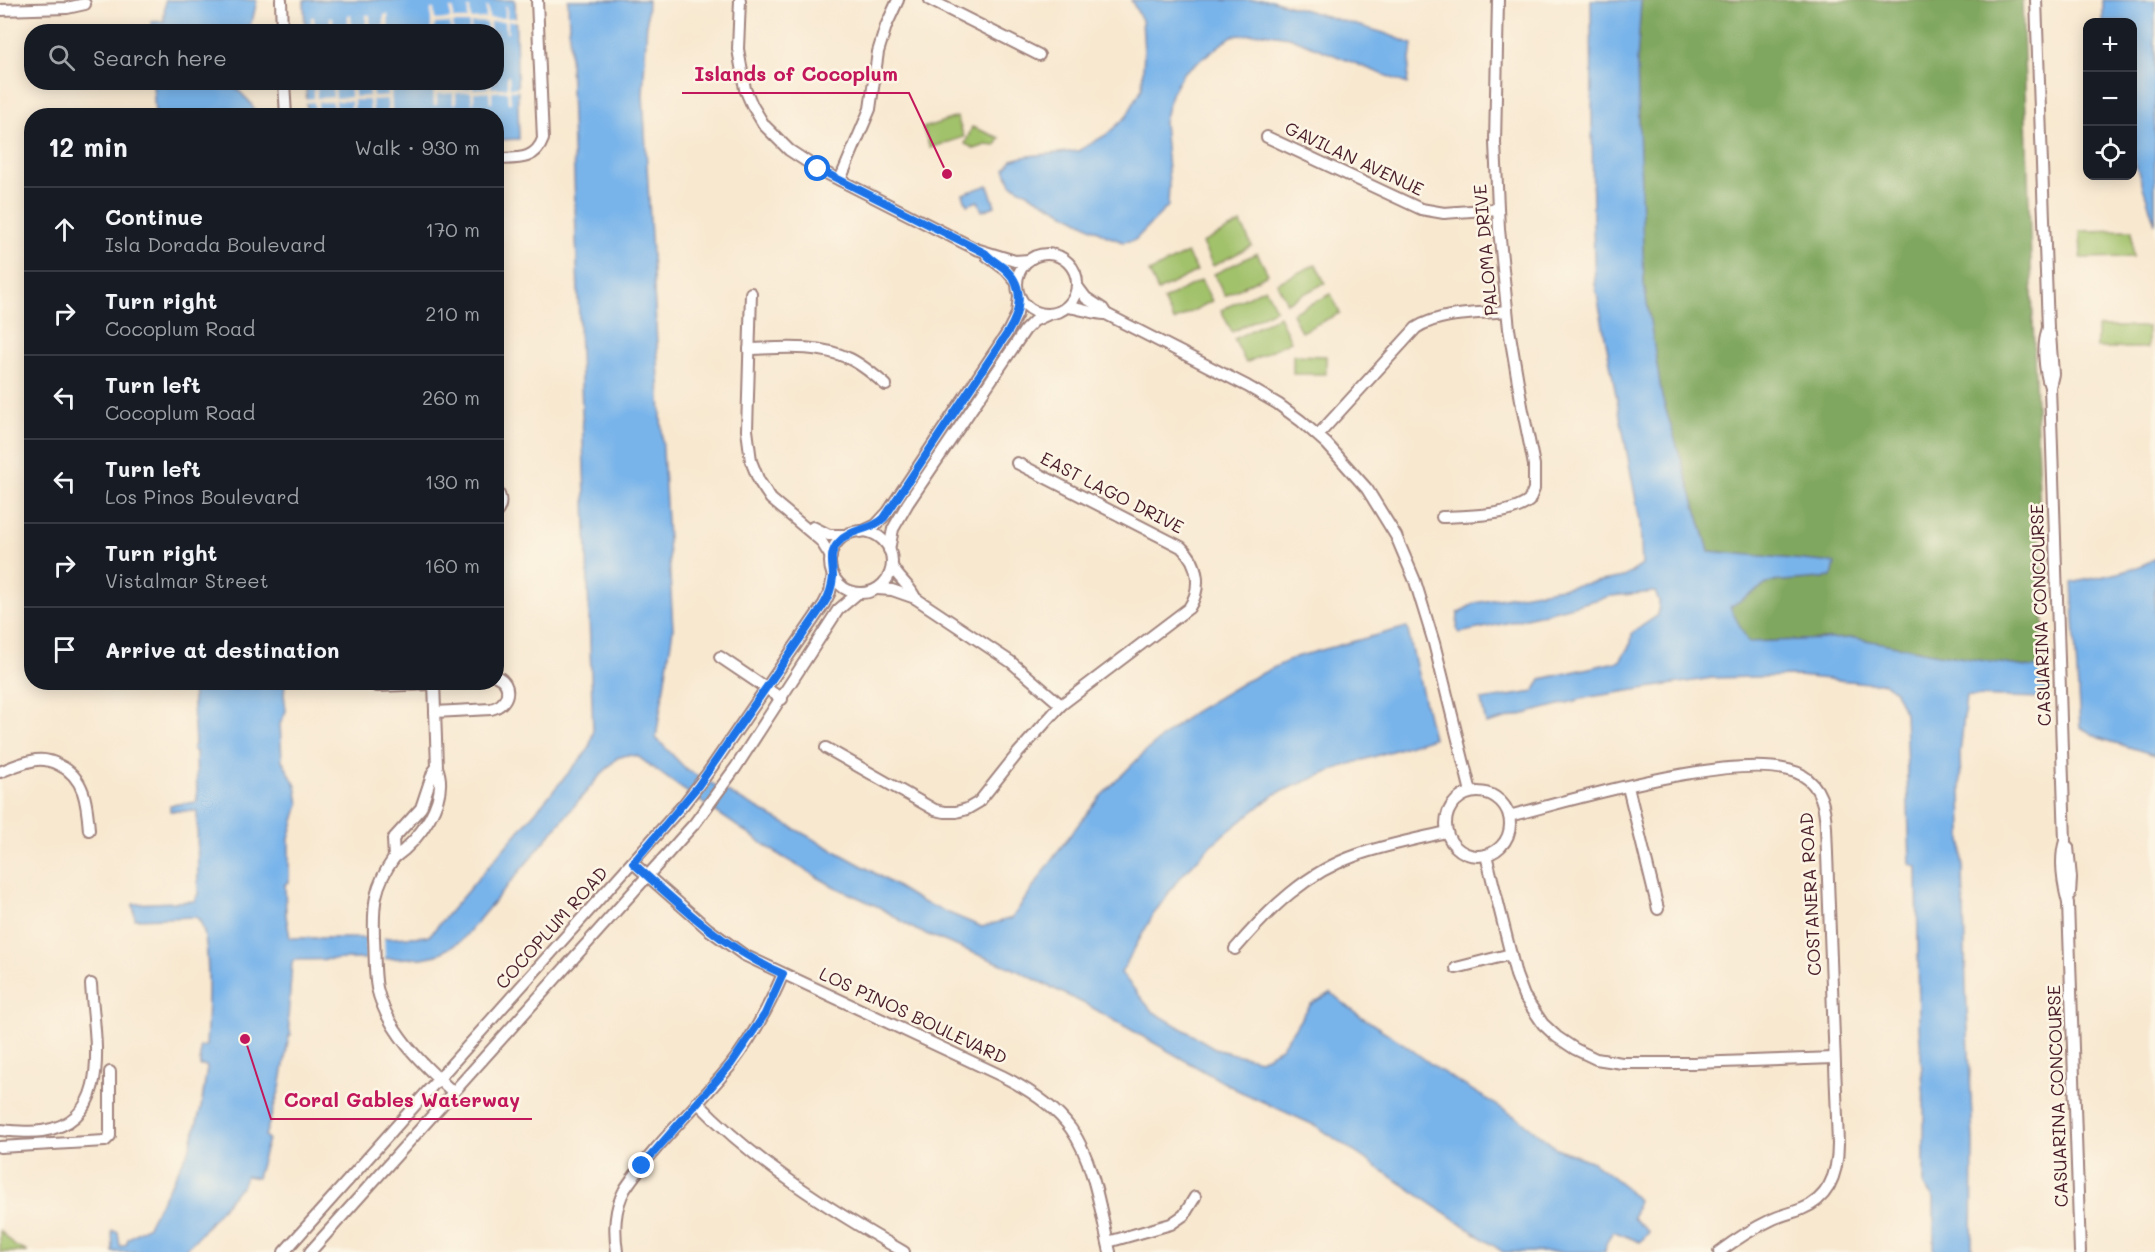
<!DOCTYPE html>
<meta charset="utf-8">
<style>
:root{--surface:#171b24;--page:#242831;--text:#f1f3f6;--muted:#9ea1a6;--line:#363941}
body{margin:0;font-family:Mali,sans-serif;background:var(--page);color:var(--text)}
.controls{position:absolute;right:18px;top:18px;display:grid;overflow:hidden;border-radius:12px;box-shadow:0 3px 15px #0003}
.controls button{width:54px;height:54px;display:grid;place-items:center;padding:0;border:0;border-bottom:2px solid var(--line);background:var(--surface);color:var(--text);font:30px sans-serif}
.stop{position:absolute;width:18px;height:18px;margin:-14px;border:4px solid #1a73e8;border-radius:50%;background:#fff}
.stop.end{background:#1a73e8;border-color:#fff;box-shadow:0 2px 6px #0008}
.list{margin:0;padding:0;list-style:none}
h2{display:flex;justify-content:space-between;align-items:center;height:78px;margin:0;padding:0 24px;font-size:26px}
h2 small{font-size:20px;font-weight:400;color:var(--muted)}
.list li{display:grid;grid-template-columns:39px 1fr auto;gap:18px;align-items:center;box-sizing:border-box;height:84px;padding:0 24px;border-top:2px solid var(--line)}
.list b{display:block;font-size:22px;white-space:nowrap}
.list p{margin:0;font-size:20px;white-space:nowrap;color:var(--muted)}
.list em{font-size:20px;font-style:normal;color:var(--muted)}
.icon{flex:none;width:33px;height:33px;fill:none;stroke:currentColor;stroke-width:2;stroke-linecap:round;stroke-linejoin:round}
.map{position:relative;flex:none;width:2155px;height:1252px;overflow:hidden}
.search{position:absolute;background:var(--surface);box-shadow:0 3px 15px #0003;left:24px;top:24px;width:480px;height:66px;display:flex;align-items:center;gap:15px;box-sizing:border-box;padding:0 21px;border-radius:24px;color:var(--muted);font-size:22px}
.panel{position:absolute;background:var(--surface);box-shadow:0 3px 15px #0003;left:24px;top:108px;width:480px;height:582px;border-radius:24px}
.map>svg:first-child{display:block}
</style>
<div class="map">
<svg width="2155" height="1252" viewBox="0 0 2155 1252">
<rect width="100%" height="100%" fill="#fcf5e5"/>
<filter id="ink" filterUnits="userSpaceOnUse"><feTurbulence type="fractalNoise" baseFrequency=".0167" numOctaves="2"/><feDisplacementMap in="SourceGraphic" scale="12" xChannelSelector="R" yChannelSelector="G"/><feConvolveMatrix kernelMatrix="1 2 1 2 8 2 1 2 1" color-interpolation-filters="sRGB"/></filter>
<filter id="wash" filterUnits="userSpaceOnUse"><feTurbulence type="fractalNoise" baseFrequency=".008" numOctaves="4" result="noise"/><feDisplacementMap in="SourceGraphic" scale="24" xChannelSelector="R" yChannelSelector="G"/><feGaussianBlur stdDeviation="1.35" result="paint"/><feColorMatrix in="noise" values="0 0 0 0 0 0 0 0 0 0 0 0 0 0 0 0 0 1.4 0 .05"/><feComposite in="paint" operator="in"/></filter>
<g filter="url(#wash)">
<rect width="100%" height="100%" fill="#f8e8d0"/>
<!-- green -->
<g fill="#a1c16a" stroke="#76704a" stroke-width="1.5">
<path d="M 957,117 L 964,137 L 930,148 L 923,128 Z"/>
<path d="M 972,127 L 1000,138 L 996,146 L 986,145 L 975,149 L 965,144 Z"/>
<path d="M 1241,223 L 1252,246 L 1213,266 L 1202,243 Z"/>
<path d="M 2132,230 L 2133,257 L 2081,258 L 2080,231 Z"/>
<path d="M 1187,253 L 1197,271 L 1158,291 L 1149,272 Z"/>
<path d="M 1257,253 L 1268,274 L 1225,296 L 1214,274 Z"/>
<path d="M 1316,264 L 1325,283 L 1287,303 L 1277,283 Z"/>
<path d="M 1201,280 L 1212,301 L 1174,321 L 1163,300 Z"/>
<path d="M 1265,288 L 1276,309 L 1232,332 L 1221,310 Z"/>
<path d="M 1331,294 L 1340,313 L 1301,332 L 1292,313 Z"/>
<path d="M 1279,316 L 1291,341 L 1246,363 L 1234,339 Z"/>
<rect x="2097" y="327" width="51" height="21"/>
<path d="M 1293,355 L 1326,356 L 1326,374 L 1293,374 Z"/>
<path d="M 0,1230 L 15,1246 L 28,1252 L 0,1252 Z"/>
</g>
<!-- forest -->
<path fill="#80a75e" stroke="#656344" stroke-width="1.5" d="M 1641,0 L 2022,0 L 2045,667 L 2033,668 L 1938,654 L 1855,638 L 1748,642 L 1729,607 L 1770,582 L 1832,577 L 1834,563 L 1709,551 L 1662,397 L 1644,284 L 1637,63 Z"/>
<!-- water -->
<g fill="#78b4ea" stroke="#616a8a" stroke-width="1.5">
<path d="M 165,0 L 257,0 L 253,18 L 247,31 L 152,31 L 151,22 L 164,21 Z"/>
<path d="M 304,0 L 515,0 L 519,139 L 497,140 L 496,116 L 307,115 L 306,83 L 496,82 L 496,32 L 305,31 Z"/>
<path d="M 568,0 L 648,0 L 643,95 L 673,629 L 656,738 L 687,770 L 868,869 L 920,901 L 982,927 L 1012,918 L 1061,847 L 1099,798 L 1147,750 L 1192,713 L 1244,682 L 1296,657 L 1407,627 L 1433,738 L 1341,767 L 1275,794 L 1211,845 L 1177,881 L 1153,915 L 1121,973 L 1152,1011 L 1218,1050 L 1260,1060 L 1281,1048 L 1311,1004 L 1331,993 L 1357,1014 L 1404,1044 L 1439,1070 L 1521,1120 L 1556,1148 L 1593,1162 L 1623,1185 L 1638,1200 L 1633,1218 L 1649,1232 L 1640,1242 L 1613,1231 L 1606,1244 L 1605,1252 L 1503,1252 L 1316,1126 L 1237,1090 L 1091,1007 L 1012,968 L 916,930 L 879,907 L 833,886 L 781,856 L 681,788 L 637,756 L 627,755 L 617,758 L 596,780 L 461,941 L 437,955 L 422,958 L 294,960 L 292,963 L 288,1019 L 291,1036 L 289,1036 L 280,1088 L 265,1136 L 268,1139 L 257,1178 L 246,1176 L 241,1189 L 239,1188 L 196,1239 L 182,1252 L 113,1252 L 112,1231 L 118,1232 L 120,1247 L 127,1244 L 127,1241 L 129,1238 L 148,1226 L 189,1150 L 201,1108 L 207,1068 L 206,1066 L 200,1066 L 200,1047 L 206,1046 C 207,1024 214,928 196,917 L 135,919 L 133,904 L 194,901 L 198,894 L 197,811 L 170,811 L 170,805 L 197,802 L 196,751 L 193,751 L 193,746 L 195,745 L 192,683 L 285,683 L 284,694 L 286,711 L 280,724 L 282,760 L 296,786 L 299,804 L 289,838 L 289,882 L 285,884 L 286,916 L 290,938 L 391,938 L 429,936 L 589,749 L 593,732 Z"/>
<path d="M 1131,0 L 1271,0 L 1384,33 L 1412,44 L 1407,84 L 1289,37 L 1263,33 L 1232,36 L 1183,73 L 1171,94 L 1164,122 L 1169,183 L 1168,206 L 1135,240 L 1123,242 L 1107,236 L 1011,184 L 1005,169 L 1012,160 L 1028,156 L 1078,151 L 1106,135 L 1126,117 L 1142,88 L 1144,52 L 1142,20 Z"/>
<path d="M 1591,0 L 1641,0 L 1637,63 L 1644,284 L 1662,397 L 1709,551 L 1835,563 L 1832,577 L 1770,582 L 1730,607 L 1748,642 L 1855,638 L 1938,654 L 2033,668 L 2045,667 L 2045,698 L 1966,696 L 1960,754 L 1966,986 L 1973,1141 L 1972,1252 L 1934,1252 L 1934,1199 L 1924,1186 L 1924,1102 L 1919,1027 L 1917,867 L 1910,864 L 1905,713 L 1895,691 L 1884,683 L 1868,683 L 1798,676 L 1712,678 L 1590,697 L 1486,724 L 1481,700 L 1534,692 L 1541,679 L 1620,661 L 1631,643 L 1632,633 L 1658,615 L 1659,601 L 1655,592 L 1611,596 L 1511,622 L 1459,633 L 1457,629 L 1458,613 L 1475,603 L 1624,577 L 1642,565 L 1640,521 L 1595,284 L 1593,226 Z"/>
<path d="M 2103,0 L 2155,0 L 2155,224 L 2133,156 L 2132,22 L 2103,22 Z"/>
<path d="M 153,83 L 231,83 L 250,102 L 257,115 L 155,115 Z"/>
<path d="M 988,185 L 995,206 L 982,211 L 978,201 L 967,205 L 963,194 Z"/>
<path d="M 2155,558 L 2155,755 L 2099,738 L 2080,727 L 2072,583 C 2099,576 2131,574 2155,558 Z"/>
</g>
<!-- pier -->
<g fill="#f8e8d0">
<path d="M 505,6 L 507,6 L 507,18 L 519,18 L 519,21 L 508,21 L 508,33 L 506,33 L 505,21 L 490,22 L 490,31 L 487,31 L 486,22 L 471,23 L 471,32 L 469,31 L 469,23 L 453,23 L 453,32 L 451,31 L 450,23 L 435,24 L 434,31 L 431,31 L 431,9 L 434,9 L 435,20 L 450,19 L 450,8 L 453,8 L 453,19 L 468,19 L 468,8 L 470,8 L 471,19 L 486,18 L 486,7 L 488,7 L 489,18 L 505,18 Z"/>
<path d="M 388,14 L 389,31 L 385,30 L 302,32 L 302,29 L 311,29 L 311,17 L 314,17 L 315,28 L 330,28 L 330,17 L 333,17 L 333,28 L 348,27 L 348,15 L 351,15 L 352,27 L 366,27 L 366,15 L 370,15 L 370,27 L 384,26 L 384,15 Z"/>
<path d="M 507,76 L 509,76 L 510,88 L 521,87 L 521,90 L 510,91 L 511,103 L 508,103 L 507,91 L 492,92 L 492,103 L 490,103 L 489,92 L 474,93 L 474,103 L 472,103 L 471,92 L 456,93 L 456,104 L 453,104 L 453,93 L 437,94 L 437,105 L 434,105 L 433,83 L 436,83 L 437,90 L 453,89 L 453,82 L 455,83 L 456,89 L 470,89 L 471,82 L 473,83 L 473,89 L 488,88 L 489,82 L 491,83 L 491,88 L 507,88 Z"/>
<path d="M 372,84 L 373,96 L 387,96 L 387,84 L 391,84 L 392,111 L 388,111 L 387,99 L 372,100 L 373,112 L 370,112 L 369,100 L 354,100 L 354,112 L 351,112 L 351,101 L 336,101 L 336,113 L 333,113 L 333,102 L 318,102 L 318,113 L 315,113 L 314,102 L 304,103 L 304,99 L 314,98 L 314,87 L 317,87 L 317,98 L 333,97 L 332,87 L 335,87 L 336,98 L 350,97 L 350,85 L 354,85 L 355,97 L 369,96 L 368,85 Z"/>
<path d="M 366,935 L 384,935 L 385,963 L 366,962 Z"/>
</g>
</g>
<g filter="url(#ink)">
<g fill="none" stroke-linecap="round" stroke-linejoin="round">
<defs>
<g id="minor">
<path d="M 281,0 L 282,32"/>
<path d="M 740,0 L 738,49 L 745,89 L 752,105 L 764,125 L 789,150 L 818,169 L 976,249 L 1015,261 L 1029,260"/>
<path d="M 930,0 L 1039,55"/>
<path d="M 2036,0 L 2048,328 C 2042,346 2044,369 2050,387 L 2065,841 C 2059,860 2063,884 2068,903 L 2080,1252"/>
<path d="M 0,10 L 67,8 L 85,4"/>
<path d="M 284,82 L 286,116"/>
<path d="M 1267,137 L 1421,209 L 1444,213 L 1498,209"/>
<path d="M 496,159 C 517,158 535,161 543,139 L 537,0"/>
<path d="M 840,180 L 870,109 L 878,52 L 886,26 L 898,0"/>
<circle cx="1047" cy="284" r="30"/>
<path d="M 987,256 L 1007,271 L 1017,283"/>
<path d="M 1077,286 L 1086,298 L 1103,309 L 1106,314"/>
<path d="M 751,293 L 747,430 L 751,461 L 759,481 L 771,499 L 821,541 L 831,557"/>
<path d="M 1067,307 C 1080,308 1097,315 1106,314 L 1247,386 L 1278,404 L 1301,421 L 1327,444 L 1367,489 L 1396,536 L 1415,581 L 1434,643 L 1471,792"/>
<path d="M 749,349 C 781,348 818,344 848,358 C 862,364 874,375 886,385"/>
<path d="M 2050,387 L 2053,374 L 2050,334"/>
<path d="M 1318,435 L 1416,328 C 1441,312 1478,314 1507,311"/>
<path d="M 496,490 C 502,497 502,506 496,513"/>
<path d="M 1442,517 C 1466,516 1510,516 1529,501 L 1534,489 L 1534,465 L 1522,406 L 1509,329 L 1499,229 L 1495,143 L 1498,0"/>
<path d="M 813,527 L 829,535 L 846,535"/>
<circle cx="861" cy="562" r="31"/>
<path d="M 861,532 L 876,525 L 888,512 L 1008,332 L 1017,314 L 1019,296"/>
<path d="M 889,550 L 893,529 L 908,503 L 1025,330 L 1034,321 L 1047,315"/>
<path d="M 892,566 C 898,579 911,586 915,598"/>
<path d="M 877,589 L 892,590 L 915,598 L 1011,662 L 1061,705"/>
<path d="M 720,657 L 782,699"/>
<path d="M 366,682 L 377,686 L 434,684"/>
<path d="M 434,682 L 437,767 C 450,800 418,841 394,858 L 393,839 L 421,808 L 433,772 L 437,767"/>
<path d="M 435,712 L 491,709 C 509,705 514,684 496,676"/>
<path d="M 826,748 L 935,810 L 945,812 L 956,812 L 967,809 L 979,802 L 1018,753 L 1061,705 L 1189,608 C 1202,588 1199,563 1181,547 L 1017,463"/>
<path d="M 0,772 C 12,767 23,762 36,760 C 44,759 52,761 59,765 C 85,777 87,804 89,830"/>
<path d="M 1628,787 L 1658,909"/>
<circle cx="1478" cy="824" r="32"/>
<path d="M 1509,816 C 1570,801 1749,746 1802,775 C 1821,786 1825,807 1826,827 L 1838,1144 C 1838,1172 1830,1198 1802,1209 C 1792,1213 1781,1215 1771,1220 C 1752,1229 1735,1240 1719,1252"/>
<path d="M 2068,847 L 2071,878 L 2070,894"/>
<path d="M 1486,855 L 1516,975 L 1524,996 L 1543,1024 L 1557,1037 L 1575,1049 L 1596,1059 L 1622,1063 L 1693,1063 L 1834,1058"/>
<path d="M 394,858 C 374,886 373,905 374,937 C 375,954 374,972 377,988 C 387,1031 422,1064 453,1092"/>
<path d="M 633,863 L 708,929 L 744,955 L 1002,1076 C 1028,1089 1054,1105 1071,1129 C 1094,1161 1101,1214 1110,1252"/>
<path d="M 1235,949 C 1269,909 1307,872 1357,855 C 1386,845 1417,839 1447,832"/>
<path d="M 1456,968 L 1511,954"/>
<path d="M 697,1102 C 757,1164 829,1209 904,1252"/>
<path d="M 0,1130 C 14,1131 28,1133 42,1131 C 115,1120 94,1037 91,984"/>
<path d="M 0,1147 L 105,1141 L 110,1136 L 110,1072"/>
<path d="M 1108,1242 L 1171,1224 L 1184,1215 L 1195,1197"/>
<path d="M 284,1252 L 684,804 L 707,774 L 824,604 L 830,592 L 833,575"/>
<path d="M 310,1252 L 695,823 L 736,767 L 838,610 L 858,593"/>
<path d="M 617,1252 C 614,1230 614,1209 625,1189 C 655,1144 696,1108 730,1066 C 752,1038 769,1007 783,974"/>
</g>
</defs>
<!-- minor casing -->
<use href="#minor" stroke="#a1847e" stroke-width="14"/>
<!-- minor -->
<use href="#minor" stroke="#fff" stroke-width="10"/>
</g>
</g>
<g fill="none" stroke-linecap="round" stroke-linejoin="round" filter="url(#ink)">
<!-- route -->
<path stroke="#1a73e8" stroke-width="8" d="M 642,1166 L 731,1064 L 765,1014 L 783,974 C 725,949 679,905 633,863 L 698,786 L 824,604 C 829,596 832,587 833,577 C 833,564 828,553 839,542 C 851,528 871,531 884,518 L 1008,332 C 1020,313 1025,288 1007,271 C 1000,264 992,261 985,253 L 818,169"/>
</g>
<g text-anchor="middle" stroke-width="5" stroke-linejoin="round" paint-order="stroke">
<!-- street labels -->
<g font-size="18" fill="#4a1f2b" stroke="#fcf5e5">
<text transform="translate(1354 159) rotate(25)" y="6">GAVILAN AVENUE</text>
<text transform="translate(1486 250) rotate(-95)" y="6">PALOMA DRIVE</text>
<text transform="translate(1112 493) rotate(27)" y="6">EAST LAGO DRIVE</text>
<text transform="translate(2041 615) rotate(-92)" y="6">CASUARINA CONCOURSE</text>
<text transform="translate(1811 894) rotate(-93)" y="6">COSTANERA ROAD</text>
<text transform="translate(552 928) rotate(-48)" y="6">COCOPLUM ROAD</text>
<text transform="translate(913 1016) rotate(25)" y="6">LOS PINOS BOULEVARD</text>
<text transform="translate(2058 1096) rotate(-92)" y="6">CASUARINA CONCOURSE</text>
</g>
</g>
<!-- callouts -->
<path fill="none" stroke="#c2185b" stroke-width="2" d="M947 174L909 93H682M245 1039L271 1119H532"/>
<g fill="#c2185b" stroke="#fcf5e5" stroke-width="2">
<circle cx="947" cy="174" r="6"/>
<circle cx="245" cy="1039" r="6"/>
</g>
<g font-size="20" text-anchor="middle" font-weight="bold" fill="#c2185b" stroke="#fcf5e5" stroke-width="5" stroke-linejoin="round" paint-order="stroke">
<text x="796" y="81">Islands of Cocoplum</text>
<text x="402" y="1107">Coral Gables Waterway</text>
</g>
</svg>
<div class="controls">
<button>+</button>
<button>−</button>
<button><svg class="icon" aria-label="locate" viewBox="0 0 24 24"><circle cx="12" cy="12" r="6"/><path d="M12 2v4M12 18v4M2 12h4M18 12h4"/></svg></button>
</div>
<div class="stop" style="left:818px;top:169px"></div>
<div class="stop end" style="left:642px;top:1166px"></div>
<div class="search"><svg class="icon" aria-label="search" viewBox="0 0 24 24"><circle cx="10" cy="10" r="6"/><path d="M15 15l6 6"/></svg>Search here</div>
<section class="panel">
<h2>12 min<small>Walk · 930 m</small></h2>
<ul class="list">
<li><svg class="icon" aria-label="ahead" viewBox="0 0 24 24"><path d="M12 20V5M6 11l6-6 6 6"/></svg><div><b>Continue</b><p>Isla Dorada Boulevard</p></div><em>170 m</em></li>
<li><svg class="icon" aria-label="right" viewBox="0 0 24 24"><path d="M7 20v-9h11M14 6l5 5-5 5"/></svg><div><b>Turn right</b><p>Cocoplum Road</p></div><em>210 m</em></li>
<li><svg class="icon" aria-label="left" viewBox="0 0 24 24"><path d="M17 20v-9H6M10 6l-5 5 5 5"/></svg><div><b>Turn left</b><p>Cocoplum Road</p></div><em>260 m</em></li>
<li><svg class="icon" aria-label="left" viewBox="0 0 24 24"><path d="M17 20v-9H6M10 6l-5 5 5 5"/></svg><div><b>Turn left</b><p>Los Pinos Boulevard</p></div><em>130 m</em></li>
<li><svg class="icon" aria-label="right" viewBox="0 0 24 24"><path d="M7 20v-9h11M14 6l5 5-5 5"/></svg><div><b>Turn right</b><p>Vistalmar Street</p></div><em>160 m</em></li>
<li><svg class="icon" aria-label="arrive" viewBox="0 0 24 24"><path d="M6 21V4h12l-3 4 3 4H6"/></svg><div><b>Arrive at destination</b></div></li>
</ul>
</section>
</div>
